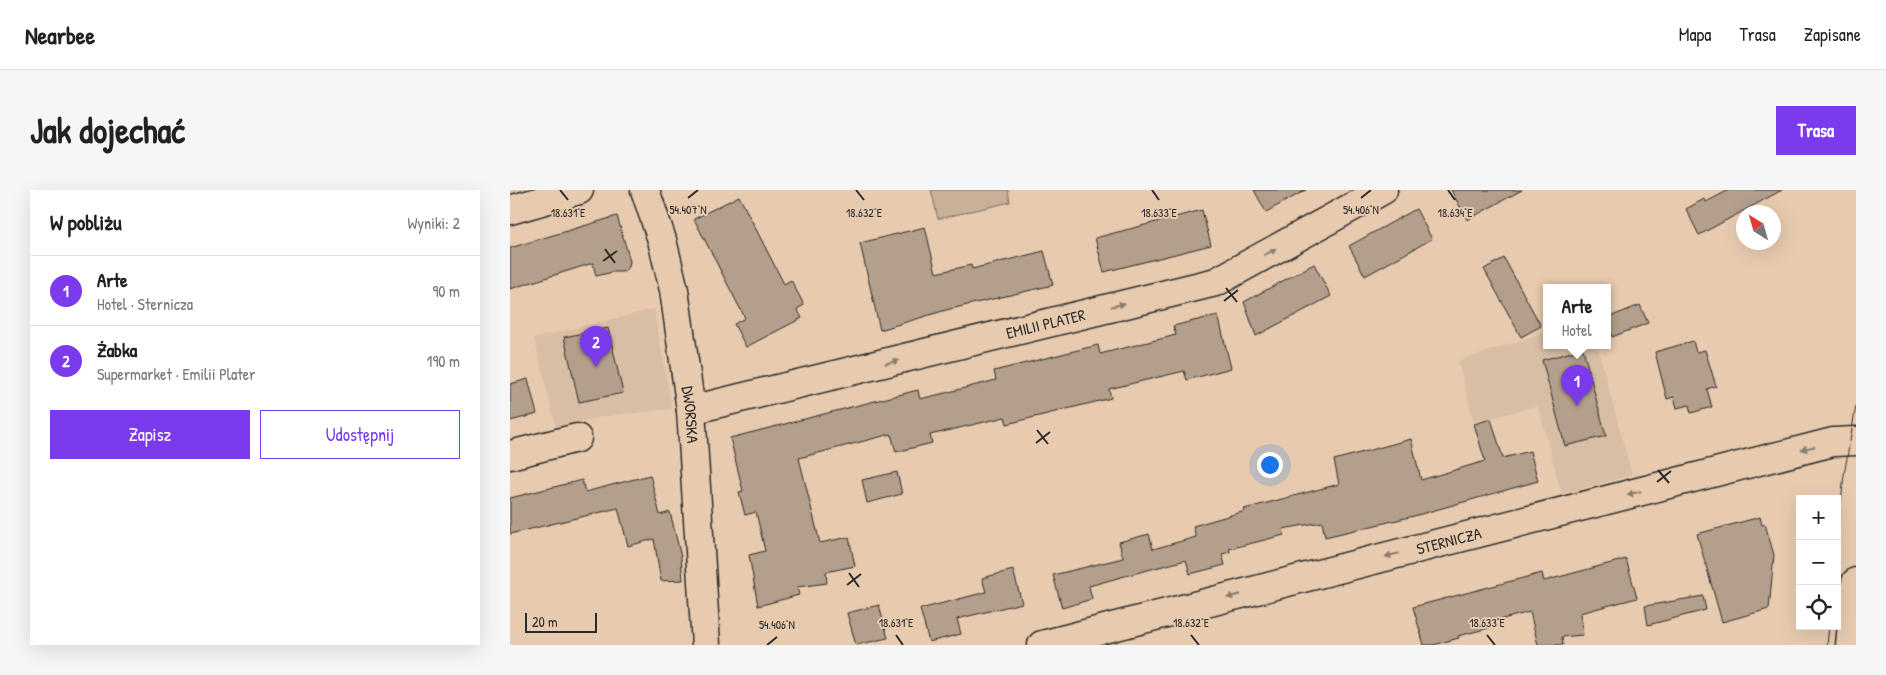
<!DOCTYPE html>
<html lang="pl">
<meta charset="utf-8">
<style>
:root{--surface:#fff;--page:#f6f6f6;--text:#222;--muted:#767676;--line:#e0e0e0;--accent:#7c3aed}
body{margin:0;font-family:"Patrick Hand",sans-serif;background:var(--page);color:var(--text)}
.controls{position:absolute;right:15px;bottom:15px;display:grid;overflow:hidden;border-radius:0px;box-shadow:0 5px 20px #0002}
.controls button{width:45px;height:45px;display:grid;place-items:center;padding:0;border:0;border-bottom:1px solid var(--line);background:var(--surface);color:var(--text);font:25px sans-serif}
.compass{position:absolute;left:1226px;top:15px;width:45px;height:45px;border-radius:50%;background:var(--surface);box-shadow:0 5px 20px #0002;rotate:323deg}
.scale{position:absolute;left:15px;bottom:12px;width:72px;box-sizing:border-box;padding-left:5px;border:2px solid #2b2b2b;border-top:0;font-size:14px;line-height:18px;white-space:nowrap;color:#2b2b2b;-webkit-text-stroke:4px #e8cbaf;paint-order:stroke}
.you{position:absolute;left:759px;top:274px;width:18px;height:18px;margin:-12px;border:4px solid #fff;border-radius:50%;background:#1a73e8;box-shadow:0 0 0 8px #1a73e833}
.badge{display:grid;place-items:center;width:32px;height:32px;border-radius:50%;background:var(--accent);color:#fff;font-size:16px;font-weight:700}
.pin{position:absolute;translate:-50% -41px;filter:drop-shadow(0 1px 2px #0008)}
.pin::after{content:'';position:absolute;top:26px;width:18px;height:15px;background:inherit;clip-path:polygon(0 0,100% 0,50% 100%)}
.popup{position:absolute;left:1033px;top:94px;width:68px;height:65px;box-sizing:border-box;display:grid;place-content:center;border-radius:0px;background:var(--surface);filter:drop-shadow(0 1px 4px #0005);font-size:16px;white-space:nowrap;color:var(--muted)}
.popup b{font-size:19px;color:var(--text)}
.popup::after{content:'';position:absolute;left:50%;top:100%;margin-left:-10px;border:10px solid transparent;border-top-color:var(--surface)}
.list{margin:0;padding:0;list-style:none}
h2{display:flex;justify-content:space-between;align-items:center;height:65px;margin:0;padding:0 20px;font-size:21px}
h2 small{font-size:16px;font-weight:400;color:var(--muted)}
.list li{display:grid;grid-template-columns:32px 1fr auto;gap:15px;align-items:center;box-sizing:border-box;height:70px;padding:0 20px;border-top:1px solid var(--line)}
.list b{display:block;font-size:19px;white-space:nowrap}
.list p{margin:0;font-size:16px;white-space:nowrap;color:var(--muted)}
.list em{font-size:16px;font-style:normal;color:var(--muted)}
.actions{display:flex;gap:10px;padding:15px 20px}
.actions a{flex:1;padding:11px 0;border:1px solid var(--accent);border-radius:0px;text-align:center;font-size:18px;color:var(--accent)}
.actions .main{background:var(--accent);color:#fff}
.icon{flex:none;width:28px;height:28px;fill:none;stroke:currentColor;stroke-width:2;stroke-linecap:round;stroke-linejoin:round}
.map{position:relative;flex:none;width:1346px;height:455px;overflow:hidden;border-radius:0px}
header{display:flex;align-items:center;gap:30px;box-sizing:border-box;height:70px;padding:0 25px;background:var(--surface);border-bottom:1px solid var(--line)}
header strong{font-size:24px}
nav{display:flex;gap:28px;margin-inline-start:auto;font-size:18px}
.intro{display:flex;align-items:center;justify-content:space-between;box-sizing:border-box;height:120px;padding:0 30px}
h1{margin:0;font-size:35px}
.button{padding:12px 22px;border-radius:0px;background:var(--accent);color:#fff;font-size:18px;font-weight:700}
main{display:flex;gap:30px;padding:0 30px}
aside{flex:1;background:var(--surface);border-radius:0px;box-shadow:0 5px 20px #0002}
.map>svg:first-child{display:block}
</style>
<header>
<strong>Nearbee</strong>
<nav><a>Mapa</a><a>Trasa</a><a>Zapisane</a></nav>
</header>
<div class="intro"><h1>Jak dojechać</h1><a class="button">Trasa</a></div>
<main>
<aside>
<h2>W pobliżu<small>Wyniki: 2</small></h2>
<ul class="list">
<li><span class="badge">1</span><div><b>Arte</b><p>Hotel · Sternicza</p></div><em>90 m</em></li>
<li><span class="badge">2</span><div><b>Żabka</b><p>Supermarket · Emilii Plater</p></div><em>190 m</em></li>
</ul>
<div class="actions"><a class="main">Zapisz</a><a>Udostępnij</a></div>
</aside>
<div class="map">
<svg width="1346" height="455" viewBox="0 0 1346 455">
<rect width="100%" height="100%" fill="#e8cbaf"/>
<filter id="ink" filterUnits="userSpaceOnUse"><feTurbulence type="fractalNoise" baseFrequency=".02" numOctaves="2"/><feDisplacementMap in="SourceGraphic" scale="10" xChannelSelector="R" yChannelSelector="G"/><feConvolveMatrix kernelMatrix="1 2 1 2 8 2 1 2 1" color-interpolation-filters="sRGB"/></filter>
<g filter="url(#ink)">
<!-- built -->
<g fill="#d8bea4">
<path d="M 144,119 L 162,219 L 95,226 L 46,237 L 24,148 Z"/>
<path d="M 1037,142 L 1037,155 L 1087,155 L 1122,285 L 1052,304 L 1028,216 L 964,232 L 948,171 Z"/>
</g>
<!-- green -->
<path fill="#c9b099" stroke="#7a6e62" d="M 421,0 L 498,0 L 500,12 L 428,29 Z"/>
<!-- building -->
<g fill="#b39f8b" stroke="#2b2b2b">
<path d="M 744,0 L 796,0 L 756,22 Z"/>
<path d="M 941,0 L 1012,0 L 957,30 Z"/>
<path d="M 1219,0 L 1272,0 L 1189,45 L 1176,19 L 1194,9 L 1196,12 Z"/>
<path d="M 229,6 L 274,94 L 281,90 L 294,115 L 287,119 L 292,128 L 236,157 L 224,134 L 235,128 L 184,29 Z"/>
<path d="M 906,19 L 922,49 L 855,86 L 839,56 Z"/>
<path d="M 692,20 L 701,55 L 594,82 L 585,48 Z"/>
<path d="M 107,26 L 120,71 L 119,77 L 113,82 L 103,82 L 86,86 L 83,73 L 0,99 L 0,58 Z"/>
<path d="M 415,37 L 426,83 L 461,75 L 462,79 L 534,61 L 543,95 L 436,120 L 370,140 L 350,53 Z"/>
<path d="M 994,68 L 1031,136 L 1011,147 L 974,79 Z"/>
<path d="M 804,74 L 821,106 L 746,146 L 734,112 Z"/>
<path d="M 1130,115 L 1138,133 L 1102,147 L 1097,128 Z"/>
<path d="M 708,125 L 721,178 L 677,190 L 674,181 L 599,199 L 601,208 L 497,234 L 495,227 L 420,245 L 422,253 L 386,262 L 381,244 L 289,268 L 310,353 L 339,347 L 345,376 L 316,382 L 317,393 L 287,397 L 289,405 L 248,416 L 239,365 L 255,361 L 246,322 L 235,325 L 229,302 L 233,301 L 220,248 L 408,200 L 410,209 L 435,203 L 486,190 L 484,181 L 588,155 L 590,164 L 666,145 L 663,136 Z"/>
<path d="M 98,138 L 113,203 L 69,212 L 54,147 Z"/>
<path d="M 1183,151 L 1186,162 L 1195,160 L 1206,196 L 1197,199 L 1202,217 L 1181,223 L 1179,215 L 1167,218 L 1164,207 L 1157,209 L 1145,162 Z"/>
<path d="M 1073,159 L 1096,246 L 1055,256 L 1032,170 Z"/>
<path d="M 18,189 L 27,224 L 0,231 L 0,194 Z"/>
<path d="M 981,229 L 993,268 L 1020,261 L 1028,291 L 904,326 L 815,347 L 812,332 L 773,339 L 774,345 L 719,359 L 720,362 L 712,364 L 715,375 L 680,384 L 676,370 L 615,386 L 579,396 L 582,409 L 552,418 L 543,385 L 613,368 L 609,352 L 639,344 L 643,359 L 686,347 L 683,336 L 735,321 L 734,319 L 829,294 L 824,270 L 901,249 L 911,290 L 975,271 L 964,234 Z"/>
<path d="M 387,282 L 392,304 L 357,313 L 352,290 Z"/>
<path d="M 140,285 L 150,325 L 160,322 L 171,367 L 173,390 L 151,391 L 144,349 L 118,356 L 108,318 L 0,344 L 0,308 L 72,290 L 75,302 Z"/>
<path d="M 1250,327 L 1252,335 L 1255,334 L 1264,365 L 1259,419 L 1212,432 L 1187,344 Z"/>
<path d="M 1116,369 L 1127,408 L 1070,423 L 1073,445 L 1052,447 L 1053,455 L 1028,455 L 1020,422 L 977,433 L 979,438 L 948,446 L 949,448 L 923,455 L 914,455 L 903,417 L 1032,383 L 1034,391 Z"/>
<path d="M 503,380 L 512,413 L 447,429 L 451,444 L 419,452 L 410,419 L 476,402 L 472,388 Z"/>
<path d="M 1193,406 L 1196,420 L 1138,435 L 1135,416 Z"/>
<path d="M 369,415 L 378,448 L 346,455 L 337,423 Z"/>
</g>
<g fill="none" stroke-linecap="round" stroke-linejoin="round">
<defs>
<g id="street">
<path id="s1" d="M 135,0 L 152,50 L 164,100 L 181,220 L 196,455"/>
<path d="M 0,20 L 69,0"/>
<path id="s2" d="M 181,220 L 706,92 L 873,0"/>
<path d="M 0,265 L 67,248"/>
<path id="s3" d="M 532,455 L 1323,252 L 1346,251"/>
</g>
<path id="secondary" d="M 1340,455 L 1346,392"/>
</defs>
<!-- street casing -->
<use href="#street" stroke="#2b2b2b" stroke-width="31"/>
<!-- secondary casing -->
<use href="#secondary" stroke="#2b2b2b" stroke-width="31"/>
<!-- street -->
<use href="#street" stroke="#e8cbaf" stroke-width="28"/>
<!-- secondary -->
<use href="#secondary" stroke="#e8cbaf" stroke-width="28"/>
<!-- tram -->
<g stroke="#2b2b2b" stroke-width="1">
<path d="M 1327,348 L 1334,285 L 1346,216"/>
<path d="M 1317,455 L 1319,436"/>
</g>
</g>
<!-- one-way arrows -->
<defs><path id="oneway-solid" d="M-6-.8H1V-3.2L6.5 0L1 3.2V.8H-6Z" transform="scale(1.25)"/></defs>
<g fill="#8a7b6d">
<use href="#oneway-solid" transform="translate(760 62) rotate(-29)"/>
<use href="#oneway-solid" transform="translate(608 115) rotate(-13)"/>
<use href="#oneway-solid" transform="translate(382 172) rotate(-14)"/>
<use href="#oneway-solid" transform="translate(1298 258) rotate(166)"/>
<use href="#oneway-solid" transform="translate(1124 303) rotate(166)"/>
<use href="#oneway-solid" transform="translate(882 365) rotate(166)"/>
<use href="#oneway-solid" transform="translate(724 406) rotate(166)"/>
</g>
</g>
<!-- ticks -->
<path fill="none" stroke="#2b2b2b" stroke-width="2" d="M 50,0 L 58,10M 346,0 L 354,10M 642,0 L 649,10M 938,0 L 945,10M 178,8 L 188,0M 851,8 L 861,0M 95,59 L 105,73M 93,71 L 107,61M 716,98 L 727,112M 714,111 L 728,100M 527,240 L 538,254M 526,253 L 540,242M 1148,280 L 1159,293M 1147,292 L 1161,281M 339,383 L 349,397M 337,395 L 351,384M 386,445 L 393,455M 681,445 L 689,455M 977,445 L 985,455M 257,455 L 267,447"/>
<g text-anchor="middle" stroke-width="4" stroke-linejoin="round" paint-order="stroke">
<!-- street labels -->
<g font-size="16" fill="#2b2b2b" stroke="#e8cbaf">
<text dy="6" stroke="none"><textPath href="#s2" startOffset="365">EMILII PLATER</textPath></text>
<text dy="6" stroke="none"><textPath href="#s1" startOffset="230">DWORSKA</textPath></text>
<text dy="6" stroke="none"><textPath href="#s3" startOffset="420">STERNICZA</textPath></text>
</g>
</g>
<g font-size="12" text-anchor="middle" fill="#2b2b2b" stroke="#e8cbaf" stroke-width="4" stroke-linejoin="round" paint-order="stroke">
<text x="178" y="24">54.407°N</text>
<text x="851" y="24">54.406°N</text>
<text x="58" y="27">18.631°E</text>
<text x="354" y="27">18.632°E</text>
<text x="649" y="27">18.633°E</text>
<text x="945" y="27">18.634°E</text>
<text x="386" y="437">18.631°E</text>
<text x="681" y="437">18.632°E</text>
<text x="977" y="437">18.633°E</text>
<text x="267" y="439">54.406°N</text>
</g>
</svg>
<div class="controls">
<button>+</button>
<button>−</button>
<button><svg class="icon" aria-label="locate" viewBox="0 0 24 24"><circle cx="12" cy="12" r="6"/><path d="M12 2v4M12 18v4M2 12h4M18 12h4"/></svg></button>
</div>
<svg class="compass" viewBox="-18 -18 36 36"><path d="M0-13l5 13h-10z" fill="#e53935"/><path d="M0 13l5-13h-10z" fill="#767676"/></svg>
<div class="scale">20 m</div>
<div class="you"></div>
<div class="pin badge" style="left:1067px;top:216px">1</div>
<div class="popup"><b>Arte</b>Hotel</div>
<div class="pin badge" style="left:86px;top:177px">2</div>
</div>
</main>
